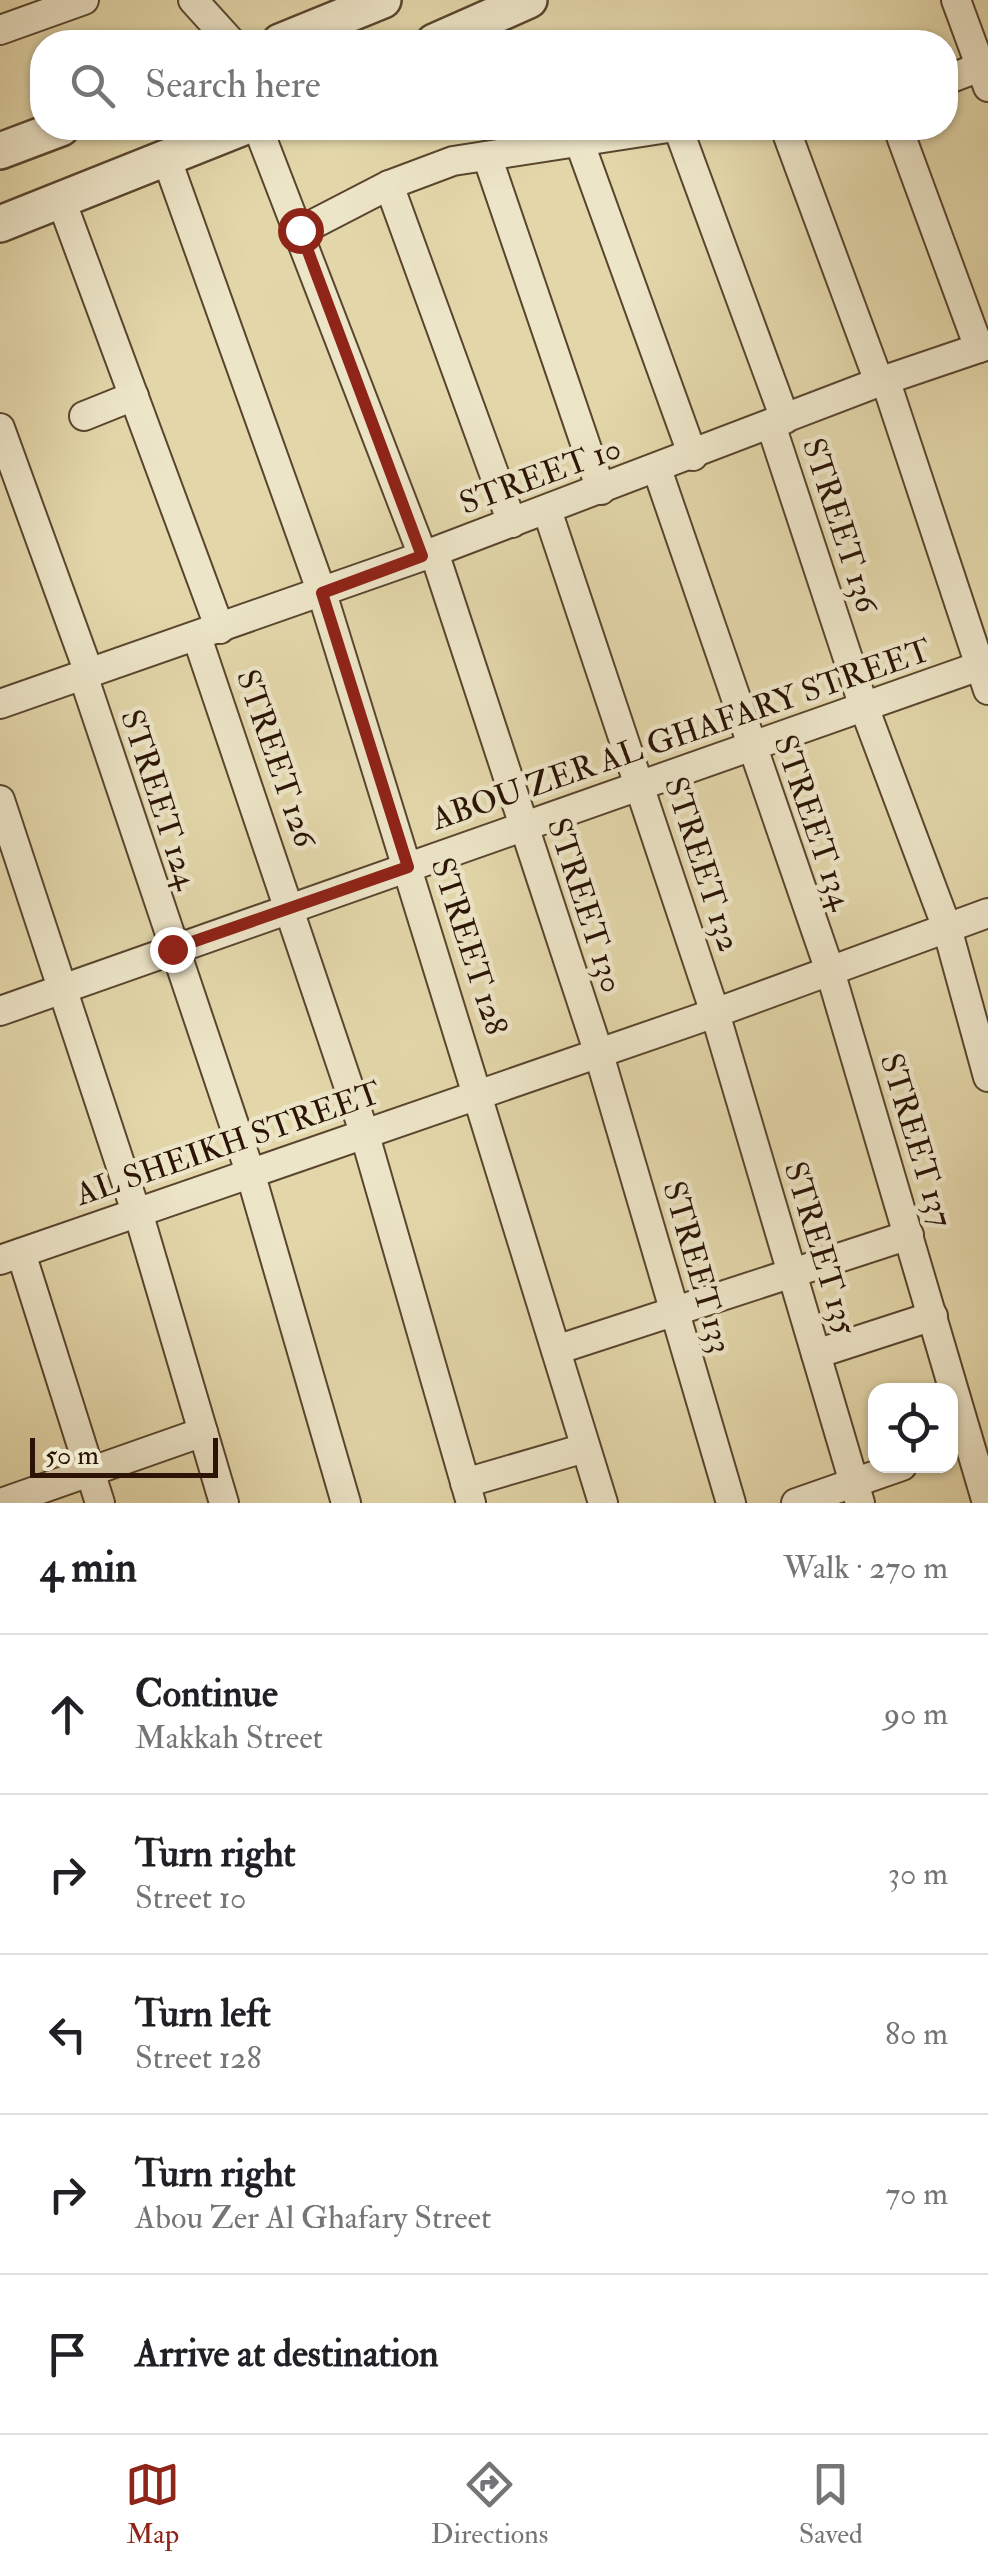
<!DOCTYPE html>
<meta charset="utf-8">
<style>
:root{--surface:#fff;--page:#f2f2f2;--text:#202124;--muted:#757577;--line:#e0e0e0;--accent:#8f2418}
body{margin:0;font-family:"IM FELL Double Pica",serif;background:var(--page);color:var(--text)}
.controls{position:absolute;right:30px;bottom:30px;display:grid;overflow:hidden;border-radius:20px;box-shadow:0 2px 8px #0004}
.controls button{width:90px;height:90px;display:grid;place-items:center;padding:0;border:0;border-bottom:2px solid var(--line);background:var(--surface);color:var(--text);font:50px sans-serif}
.scale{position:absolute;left:30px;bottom:25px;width:188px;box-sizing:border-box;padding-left:10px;border:5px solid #2b1405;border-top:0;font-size:28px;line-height:35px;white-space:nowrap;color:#2b1405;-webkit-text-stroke:8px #ede5c8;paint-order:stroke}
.stop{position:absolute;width:30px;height:30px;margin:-22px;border:8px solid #8f2418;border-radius:50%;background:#fff}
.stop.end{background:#8f2418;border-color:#fff;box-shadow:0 2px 10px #0008}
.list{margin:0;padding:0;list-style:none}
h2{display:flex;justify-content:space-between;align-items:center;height:130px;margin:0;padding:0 40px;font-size:42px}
h2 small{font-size:32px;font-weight:400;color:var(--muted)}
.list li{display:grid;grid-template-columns:65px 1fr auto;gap:30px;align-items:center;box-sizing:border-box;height:160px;padding:0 40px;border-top:2px solid var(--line)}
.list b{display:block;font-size:38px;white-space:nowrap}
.list p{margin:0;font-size:32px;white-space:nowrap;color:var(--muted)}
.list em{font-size:32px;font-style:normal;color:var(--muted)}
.icon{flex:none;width:55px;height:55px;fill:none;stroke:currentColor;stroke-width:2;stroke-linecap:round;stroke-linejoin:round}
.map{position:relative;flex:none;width:988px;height:1503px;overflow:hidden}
.search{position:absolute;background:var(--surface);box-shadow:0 2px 8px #0004;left:30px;right:30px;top:30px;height:110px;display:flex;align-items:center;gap:25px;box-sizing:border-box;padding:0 35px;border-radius:40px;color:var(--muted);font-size:38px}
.sheet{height:930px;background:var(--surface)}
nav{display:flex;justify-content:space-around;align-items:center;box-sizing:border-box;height:140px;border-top:2px solid var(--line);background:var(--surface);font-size:28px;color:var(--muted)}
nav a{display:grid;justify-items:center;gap:5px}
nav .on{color:var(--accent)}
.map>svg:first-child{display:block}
</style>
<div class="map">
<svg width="988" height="1503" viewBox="0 0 988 1503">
<rect width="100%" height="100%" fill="#e3d7aa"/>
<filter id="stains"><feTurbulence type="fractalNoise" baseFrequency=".002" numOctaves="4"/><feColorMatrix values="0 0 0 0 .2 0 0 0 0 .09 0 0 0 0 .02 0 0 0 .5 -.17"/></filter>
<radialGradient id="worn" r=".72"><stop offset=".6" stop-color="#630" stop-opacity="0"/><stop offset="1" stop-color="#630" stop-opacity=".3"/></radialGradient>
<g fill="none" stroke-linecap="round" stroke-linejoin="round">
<defs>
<g id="minor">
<path d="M 193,0 L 231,42"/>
<path d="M 956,0 L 988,87"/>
<path d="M 0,30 L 84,0"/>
<path d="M 946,80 L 988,64"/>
<path d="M 258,128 L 423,556"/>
<path d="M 678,128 L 785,419"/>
<path d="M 785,128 L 879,382"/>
<path d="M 898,128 L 979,348"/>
<path d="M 579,141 L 693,456"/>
<path d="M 487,156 L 601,490"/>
<path d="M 166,157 L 322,593 L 603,1503"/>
<path d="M 389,185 L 512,523"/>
<path d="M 61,200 L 220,629"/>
<path d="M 300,231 L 389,185 L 453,161 L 668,128"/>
<path d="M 885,379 L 988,690"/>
<path d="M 84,416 L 134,396"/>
<path d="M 771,425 L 864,707 L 947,928 L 988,1077"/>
<path d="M 0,428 L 89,673"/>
<path d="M 657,469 L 830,971 L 987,1503"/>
<path d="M 547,510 L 715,1013 L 860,1503"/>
<path d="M 434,552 L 598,1051 L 731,1503"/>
<path d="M 197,637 L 364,1132 L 471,1503"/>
<path d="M 83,675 L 250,1172 L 346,1503"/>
<path d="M 0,704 L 423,556 L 879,382 L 988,345"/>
<path d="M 0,800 L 136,1212"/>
<path d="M 0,1011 L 988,663"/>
<path d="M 138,1212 L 224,1503"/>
<path d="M 21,1253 L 100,1503"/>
<path d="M 0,1260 L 715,1013 L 988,913"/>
<path d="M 556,1350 L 909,1235"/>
<path d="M 816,1354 L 933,1316"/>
<path d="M 465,1483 L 585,1448"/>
<path d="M 1,1503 L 203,1432"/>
<path d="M 796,1503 L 902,1466"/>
</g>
<g id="tertiary">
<path d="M 280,42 L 383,0"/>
<path d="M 434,42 L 529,0"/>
<path d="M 0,151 L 61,128"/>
<path d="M 0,224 L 241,128"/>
</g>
</defs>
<!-- minor casing -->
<use href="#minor" stroke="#59452e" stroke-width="32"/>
<!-- tertiary casing -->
<use href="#tertiary" stroke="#59452e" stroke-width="40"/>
<!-- minor -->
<use href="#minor" stroke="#ede5c8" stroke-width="28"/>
<!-- tertiary -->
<use href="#tertiary" stroke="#ede5c8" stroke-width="35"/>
</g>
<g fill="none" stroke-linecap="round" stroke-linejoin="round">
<!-- route -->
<path stroke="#8f2418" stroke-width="12" d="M 172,949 L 408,867 L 322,593 L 422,556 L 300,230"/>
</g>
<g text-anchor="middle" stroke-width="9" stroke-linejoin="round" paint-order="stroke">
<!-- street labels -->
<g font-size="32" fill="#2b1405" stroke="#ede5c8">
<text transform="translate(540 475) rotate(-20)" y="11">STREET 10</text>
<text transform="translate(841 525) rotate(72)" y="11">STREET 136</text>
<text transform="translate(681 734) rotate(-19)" y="11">ABOU ZER AL GHAFARY STREET</text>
<text transform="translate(277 758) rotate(71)" y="11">STREET 126</text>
<text transform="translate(160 799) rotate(72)" y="11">STREET 124</text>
<text transform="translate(814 822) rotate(71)" y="11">STREET 134</text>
<text transform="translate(703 864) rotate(72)" y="11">STREET 132</text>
<text transform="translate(586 905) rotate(72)" y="11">STREET 130</text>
<text transform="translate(470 946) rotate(72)" y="11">STREET 128</text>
<text transform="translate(917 1140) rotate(73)" y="11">STREET 137</text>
<text transform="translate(228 1143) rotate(-19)" y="11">AL SHEIKH STREET</text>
<text transform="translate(821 1248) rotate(73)" y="11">STREET 135</text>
<text transform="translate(698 1267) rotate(74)" y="11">STREET 133</text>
</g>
</g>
<rect width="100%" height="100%" filter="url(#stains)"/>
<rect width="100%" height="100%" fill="url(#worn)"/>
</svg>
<div class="controls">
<button><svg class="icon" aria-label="locate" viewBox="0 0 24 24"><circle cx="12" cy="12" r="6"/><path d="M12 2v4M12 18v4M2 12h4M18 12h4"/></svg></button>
</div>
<div class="scale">50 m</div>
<div class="stop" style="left:300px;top:230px"></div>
<div class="stop end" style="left:172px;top:949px"></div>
<div class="search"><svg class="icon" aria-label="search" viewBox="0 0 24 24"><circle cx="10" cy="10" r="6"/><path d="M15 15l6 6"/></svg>Search here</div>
</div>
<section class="sheet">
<h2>4 min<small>Walk · 270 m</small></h2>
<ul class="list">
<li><svg class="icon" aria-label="ahead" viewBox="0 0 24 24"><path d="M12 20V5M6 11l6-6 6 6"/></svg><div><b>Continue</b><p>Makkah Street</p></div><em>90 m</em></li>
<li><svg class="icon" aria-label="right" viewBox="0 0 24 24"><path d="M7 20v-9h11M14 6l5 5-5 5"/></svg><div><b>Turn right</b><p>Street 10</p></div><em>30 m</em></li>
<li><svg class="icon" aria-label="left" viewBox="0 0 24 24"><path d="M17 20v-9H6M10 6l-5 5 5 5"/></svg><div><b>Turn left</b><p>Street 128</p></div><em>80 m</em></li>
<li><svg class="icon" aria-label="right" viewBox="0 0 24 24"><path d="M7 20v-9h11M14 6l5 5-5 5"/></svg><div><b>Turn right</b><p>Abou Zer Al Ghafary Street</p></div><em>70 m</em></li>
<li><svg class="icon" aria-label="arrive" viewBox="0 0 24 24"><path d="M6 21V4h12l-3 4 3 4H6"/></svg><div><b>Arrive at destination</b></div></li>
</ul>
</section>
<nav>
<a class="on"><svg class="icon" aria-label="map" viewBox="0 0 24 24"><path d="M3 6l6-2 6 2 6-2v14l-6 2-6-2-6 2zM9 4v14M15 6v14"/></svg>Map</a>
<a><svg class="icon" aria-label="directions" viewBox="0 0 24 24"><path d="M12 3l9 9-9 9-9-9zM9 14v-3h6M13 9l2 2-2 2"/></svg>Directions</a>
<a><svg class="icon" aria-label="saved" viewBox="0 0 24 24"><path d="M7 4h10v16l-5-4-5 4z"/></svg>Saved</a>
</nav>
